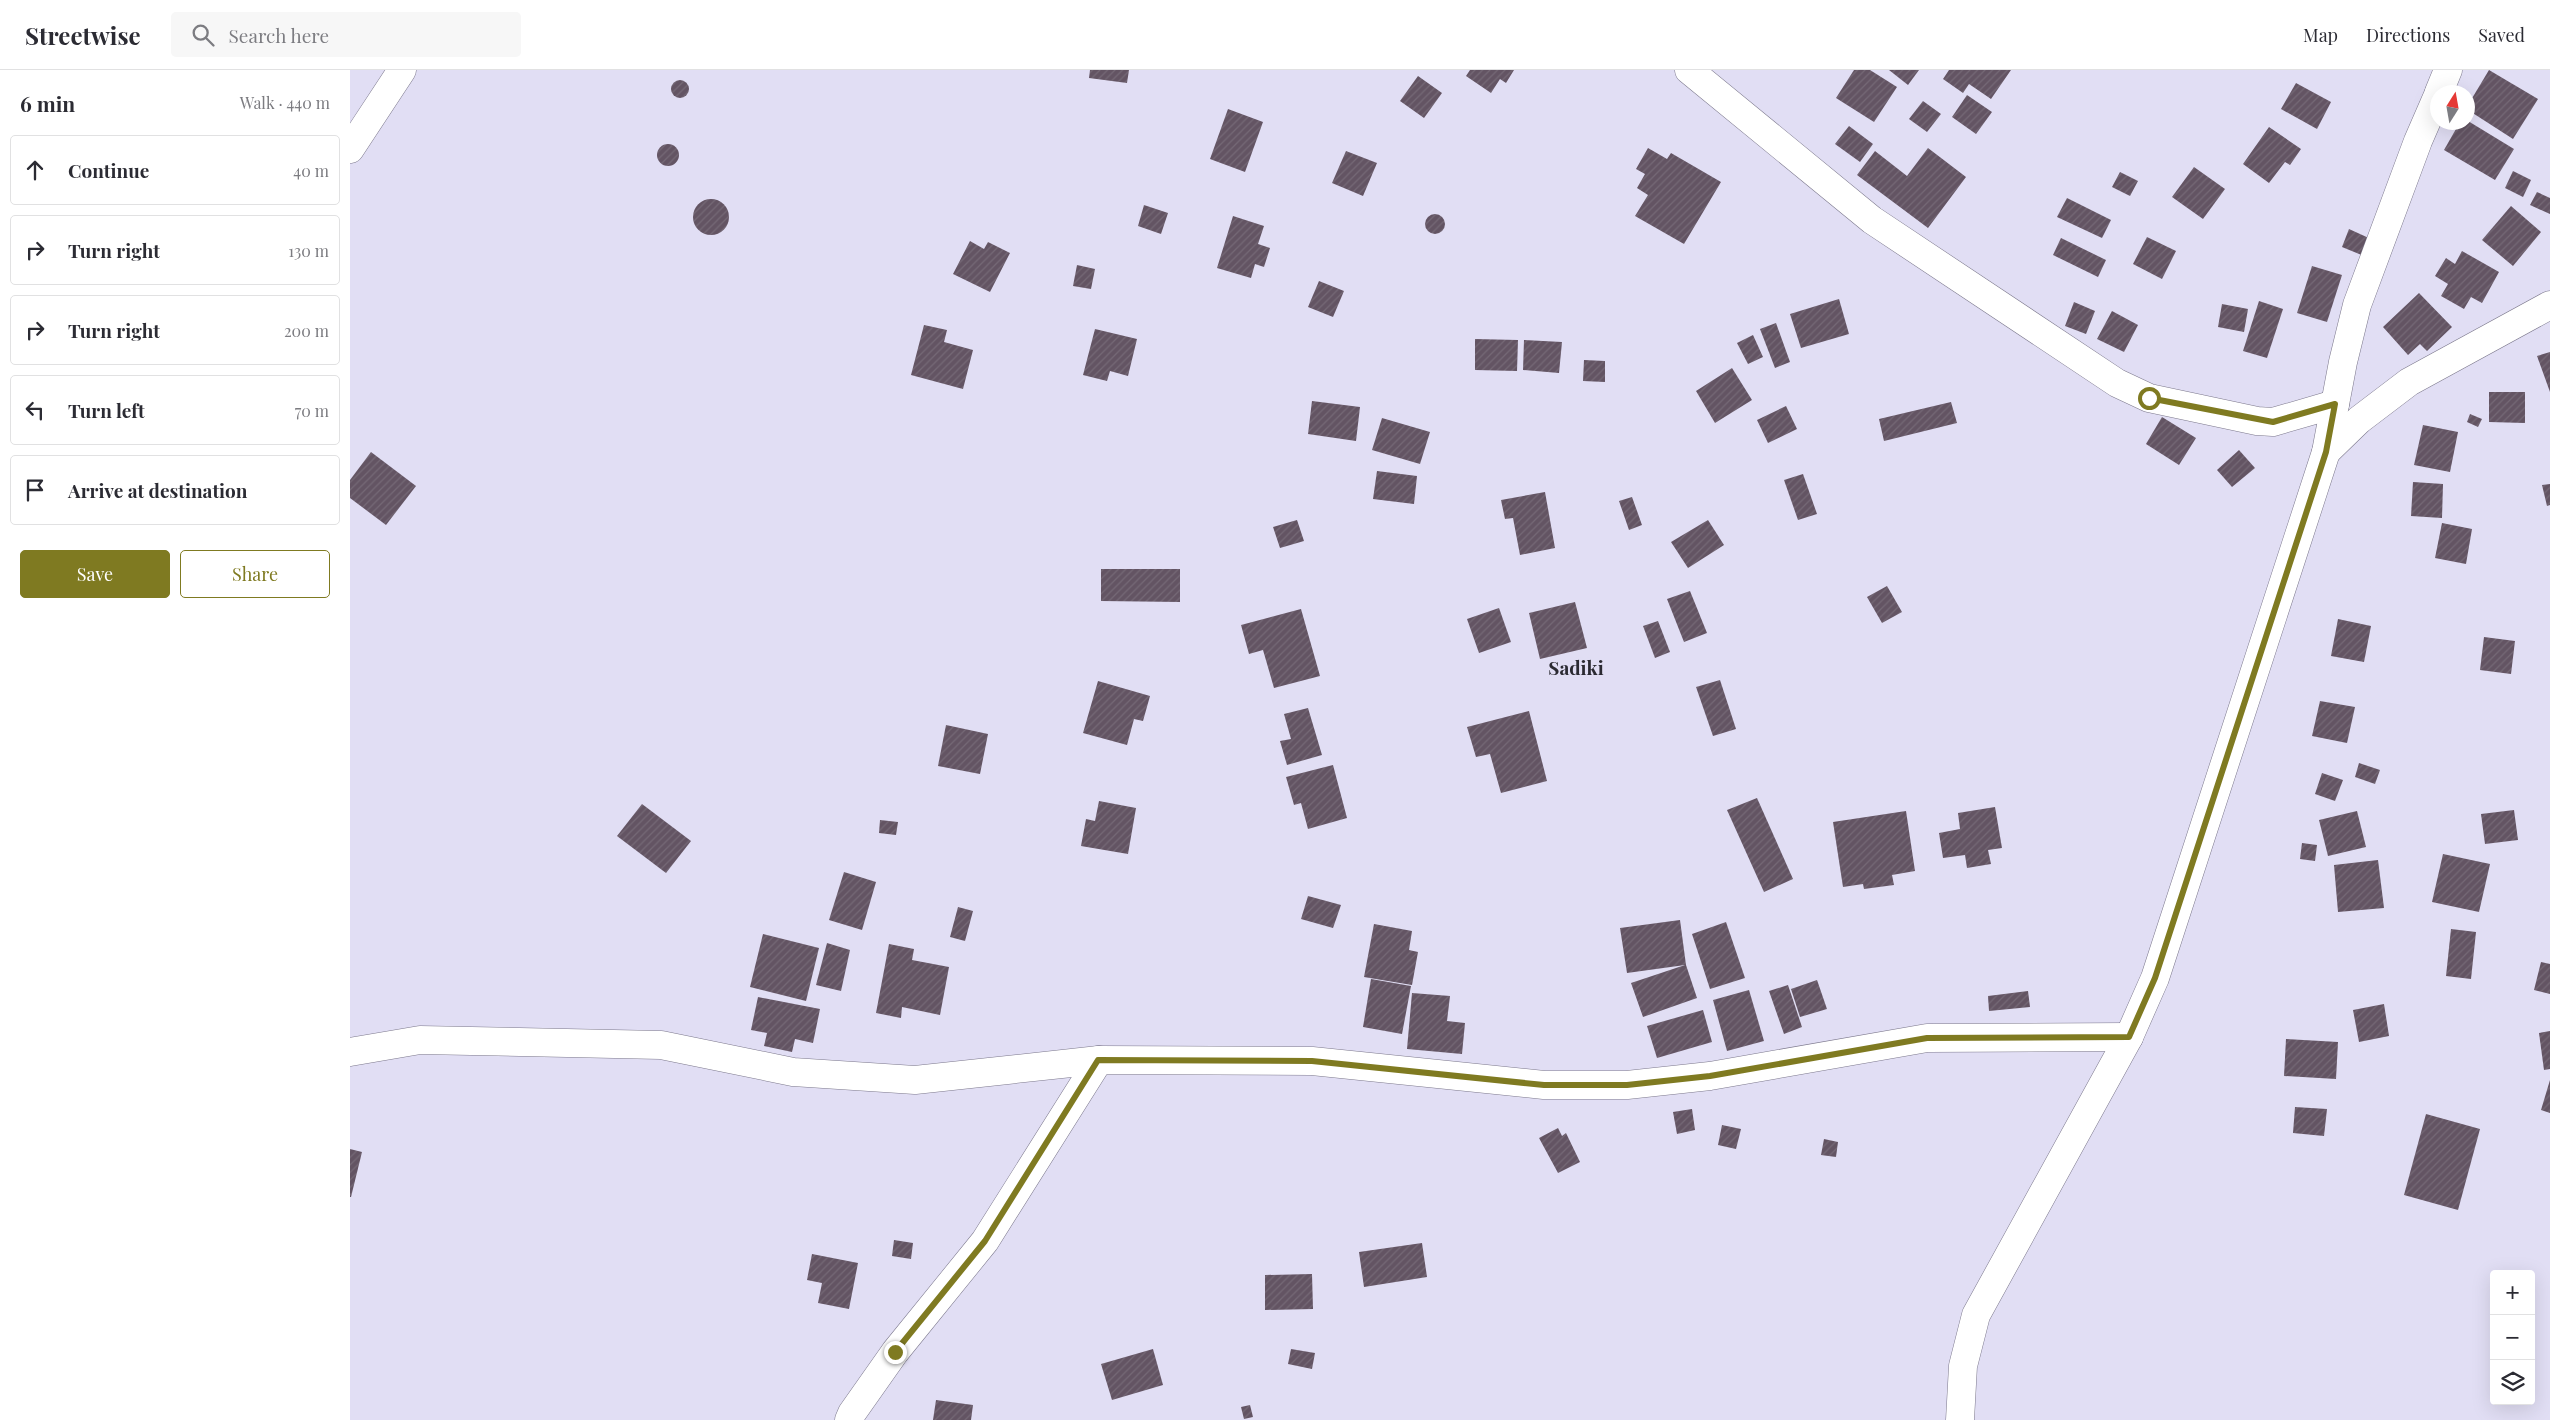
<!DOCTYPE html>
<meta charset="utf-8">
<style>
:root{--surface:#fff;--page:#f7f7f7;--text:#2b2b33;--muted:#7c7c81;--line:#e1e1e2;--accent:#7f7a21}
body{margin:0;font-family:"Playfair Display",serif;background:var(--page);color:var(--text)}
.controls{position:absolute;right:15px;bottom:15px;display:grid;overflow:hidden;border-radius:5px;box-shadow:0 5px 20px #0002}
.controls button{width:45px;height:45px;display:grid;place-items:center;padding:0;border:0;border-bottom:1px solid var(--line);background:var(--surface);color:var(--text);font:25px sans-serif}
.compass{position:absolute;left:2080px;top:15px;width:45px;height:45px;border-radius:50%;background:var(--surface);box-shadow:0 5px 20px #0002;rotate:11deg}
.stop{position:absolute;width:15px;height:15px;margin:-11px;border:4px solid #7f7a21;border-radius:50%;background:#fff}
.stop.end{background:#7f7a21;border-color:#fff;box-shadow:0 1px 5px #0008}
.list{margin:0;padding:0;list-style:none}
h2{display:flex;justify-content:space-between;align-items:center;height:65px;margin:0;padding:0 20px;font-size:21px}
h2 small{font-size:16px;font-weight:400;color:var(--muted)}
.list li{display:grid;grid-template-columns:32px 1fr auto;gap:15px;align-items:center;box-sizing:border-box;height:70px;margin:0 10px 10px;padding:0 10px;border:1px solid var(--line);border-radius:5px}
.list b{display:block;font-size:19px;white-space:nowrap}
.list em{font-size:16px;font-style:normal;color:var(--muted)}
.actions{display:flex;gap:10px;padding:15px 20px}
.actions a{flex:1;padding:11px 0;border:1px solid var(--accent);border-radius:5px;text-align:center;font-size:18px;color:var(--accent)}
.actions .main{background:var(--accent);color:#fff}
.icon{flex:none;width:28px;height:28px;fill:none;stroke:currentColor;stroke-width:2;stroke-linecap:round;stroke-linejoin:round}
.map{position:relative;flex:none;width:2200px;height:1350px;overflow:hidden}
header{display:flex;align-items:center;gap:30px;box-sizing:border-box;height:70px;padding:0 25px;background:var(--surface);border-bottom:1px solid var(--line)}
header strong{font-size:24px}
nav{display:flex;gap:28px;margin-inline-start:auto;font-size:18px}
.search{width:350px;height:45px;background:var(--page);display:flex;align-items:center;gap:12px;box-sizing:border-box;padding:0 18px;border-radius:5px;color:var(--muted);font-size:19px}
main{display:flex}
aside{flex:1;background:var(--surface)}
.map>svg:first-child{display:block}
</style>
<header>
<strong>Streetwise</strong>
<div class="search"><svg class="icon" aria-label="search" viewBox="0 0 24 24"><circle cx="10" cy="10" r="6"/><path d="M15 15l6 6"/></svg>Search here</div>
<nav><a>Map</a><a>Directions</a><a>Saved</a></nav>
</header>
<main>
<aside>
<h2>6 min<small>Walk · 440 m</small></h2>
<ul class="list">
<li><svg class="icon" aria-label="ahead" viewBox="0 0 24 24"><path d="M12 20V5M6 11l6-6 6 6"/></svg><div><b>Continue</b></div><em>40 m</em></li>
<li><svg class="icon" aria-label="right" viewBox="0 0 24 24"><path d="M7 20v-9h11M14 6l5 5-5 5"/></svg><div><b>Turn right</b></div><em>130 m</em></li>
<li><svg class="icon" aria-label="right" viewBox="0 0 24 24"><path d="M7 20v-9h11M14 6l5 5-5 5"/></svg><div><b>Turn right</b></div><em>200 m</em></li>
<li><svg class="icon" aria-label="left" viewBox="0 0 24 24"><path d="M17 20v-9H6M10 6l-5 5 5 5"/></svg><div><b>Turn left</b></div><em>70 m</em></li>
<li><svg class="icon" aria-label="arrive" viewBox="0 0 24 24"><path d="M6 21V4h12l-3 4 3 4H6"/></svg><div><b>Arrive at destination</b></div></li>
</ul>
<div class="actions"><a class="main">Save</a><a>Share</a></div>
</aside>
<div class="map">
<svg width="2200" height="1350" viewBox="0 0 2200 1350">
<defs>
<pattern id="building-hatch" width="6" height="6" patternUnits="userSpaceOnUse" patternTransform="scale(1.25)"><rect width="6" height="6" fill="#635463"/><path d="M-1 1l2-2M0 6l6-6M5 7l2-2" fill="none" stroke="#756976"/></pattern>
</defs>
<rect width="100%" height="100%" fill="#e1def4"/>
<!-- building -->
<g fill="url(#building-hatch)">
<path d="M 740,0 L 779,0 L 777,13 L 739,8 Z"/>
<path d="M 1120,0 L 1164,0 L 1156,13 L 1150,9 L 1141,23 L 1116,6 Z"/>
<path d="M 1504,0 L 1520,0 L 1547,17 L 1524,52 L 1486,28 Z"/>
<path d="M 1539,0 L 1569,0 L 1558,15 Z"/>
<path d="M 1599,0 L 1661,0 L 1641,29 L 1619,14 L 1613,23 L 1593,9 Z"/>
<path d="M 2139,0 L 2188,29 L 2163,69 L 2118,40 L 2118,35 Z"/>
<path d="M 1068,6 L 1092,23 L 1074,48 L 1050,31 Z"/>
<circle cx="330" cy="19" r="9"/>
<path d="M 1946,13 L 1981,32 L 1967,59 L 1931,39 Z"/>
<path d="M 1617,25 L 1642,42 L 1626,64 L 1602,47 Z"/>
<path d="M 1573,31 L 1591,44 L 1577,62 L 1559,49 Z"/>
<path d="M 878,39 L 913,52 L 895,102 L 860,89 Z"/>
<path d="M 2118,51 L 2164,79 L 2145,110 L 2094,80 L 2110,52 Z"/>
<path d="M 1499,56 L 1523,74 L 1510,92 L 1485,74 Z"/>
<path d="M 1919,57 L 1951,79 L 1940,95 L 1935,92 L 1919,113 L 1893,94 Z"/>
<circle cx="318" cy="85" r="11"/>
<path d="M 1298,78 L 1317,89 L 1321,83 L 1371,112 L 1334,174 L 1285,146 L 1298,125 L 1287,118 L 1295,104 L 1286,99 Z"/>
<path d="M 1578,78 L 1616,107 L 1578,158 L 1507,105 L 1525,81 L 1557,106 Z"/>
<path d="M 996,81 L 1027,93 L 1013,126 L 982,113 Z"/>
<path d="M 1844,97 L 1875,119 L 1853,149 L 1822,127 Z"/>
<path d="M 2163,101 L 2181,110 L 2173,127 L 2155,118 Z"/>
<path d="M 1770,102 L 1788,111 L 1780,126 L 1762,117 Z"/>
<path d="M 2187,122 L 2200,128 L 2200,144 L 2180,135 Z"/>
<path d="M 1717,128 L 1761,150 L 1752,168 L 1707,147 Z"/>
<circle cx="361" cy="147" r="18"/>
<path d="M 794,135 L 818,143 L 811,164 L 788,156 Z"/>
<path d="M 2161,136 L 2191,162 L 2163,196 L 2132,170 Z"/>
<circle cx="1085" cy="154" r="10"/>
<path d="M 883,146 L 914,156 L 908,174 L 920,178 L 914,197 L 905,194 L 901,208 L 867,198 Z"/>
<path d="M 1999,159 L 2021,169 L 2014,186 L 1992,177 Z"/>
<path d="M 1797,167 L 1826,181 L 1812,209 L 1783,194 Z"/>
<path d="M 1711,168 L 1756,190 L 1748,207 L 1703,185 Z"/>
<path d="M 620,171 L 634,179 L 638,172 L 660,183 L 640,222 L 603,204 Z"/>
<path d="M 2112,181 L 2149,202 L 2132,233 L 2121,227 L 2114,239 L 2091,226 L 2098,214 L 2085,206 L 2096,188 L 2105,194 Z"/>
<path d="M 727,195 L 745,199 L 741,219 L 723,216 Z"/>
<path d="M 1962,196 L 1992,205 L 1977,252 L 1947,243 Z"/>
<path d="M 969,211 L 994,221 L 983,247 L 958,237 Z"/>
<path d="M 2069,223 L 2102,257 L 2077,281 L 2070,274 L 2058,285 L 2033,257 Z"/>
<path d="M 1489,229 L 1499,264 L 1451,278 L 1440,244 Z"/>
<path d="M 1909,231 L 1933,239 L 1917,288 L 1893,281 Z"/>
<path d="M 1724,232 L 1745,241 L 1736,264 L 1715,256 Z"/>
<path d="M 1872,234 L 1898,239 L 1894,262 L 1868,257 Z"/>
<path d="M 1762,241 L 1788,255 L 1774,282 L 1747,269 Z"/>
<path d="M 1426,253 L 1440,292 L 1425,298 L 1410,259 Z"/>
<path d="M 574,255 L 597,260 L 594,272 L 623,280 L 613,319 L 561,305 Z"/>
<path d="M 745,259 L 787,269 L 778,306 L 760,301 L 757,311 L 733,305 Z"/>
<path d="M 1403,265 L 1413,287 L 1398,294 L 1387,273 Z"/>
<path d="M 1125,269 L 1168,270 L 1167,301 L 1125,300 Z"/>
<path d="M 1174,270 L 1212,272 L 1209,303 L 1173,300 Z"/>
<path d="M 2200,282 L 2200,322 L 2187,286 Z"/>
<path d="M 1234,290 L 1255,291 L 1255,312 L 1233,311 Z"/>
<path d="M 1382,298 L 1402,330 L 1365,353 L 1346,321 Z"/>
<path d="M 2139,322 L 2175,322 L 2175,353 L 2139,352 Z"/>
<path d="M 962,331 L 1010,337 L 1006,371 L 958,364 Z"/>
<path d="M 1601,332 L 1607,353 L 1534,371 L 1529,349 Z"/>
<path d="M 1436,336 L 1447,359 L 1418,373 L 1407,350 Z"/>
<path d="M 2120,344 L 2132,349 L 2128,357 L 2117,352 Z"/>
<path d="M 1812,347 L 1846,368 L 1829,395 L 1796,374 Z"/>
<path d="M 1032,348 L 1080,362 L 1070,394 L 1022,380 Z"/>
<path d="M 2073,355 L 2108,362 L 2100,402 L 2064,395 Z"/>
<path d="M 1889,380 L 1905,398 L 1882,417 L 1867,400 Z"/>
<path d="M 21,382 L 66,416 L 36,455 L 0,428 L 0,410 Z"/>
<path d="M 1027,401 L 1067,406 L 1064,434 L 1023,429 Z"/>
<path d="M 1453,404 L 1467,444 L 1448,450 L 1434,410 Z"/>
<path d="M 2063,412 L 2093,414 L 2092,448 L 2061,446 Z"/>
<path d="M 2200,414 L 2200,435 L 2197,436 L 2192,415 Z"/>
<path d="M 1195,422 L 1205,478 L 1170,485 L 1163,448 L 1155,449 L 1151,430 Z"/>
<path d="M 1282,427 L 1292,455 L 1279,460 L 1269,431 Z"/>
<path d="M 947,450 L 954,471 L 930,478 L 923,457 Z"/>
<path d="M 1358,450 L 1374,475 L 1338,498 L 1321,472 Z"/>
<path d="M 2092,453 L 2122,459 L 2116,494 L 2085,488 Z"/>
<path d="M 751,499 L 830,499 L 830,532 L 751,531 Z"/>
<path d="M 1537,516 L 1552,542 L 1532,553 L 1517,527 Z"/>
<path d="M 1340,521 L 1357,563 L 1334,572 L 1317,529 Z"/>
<path d="M 1225,532 L 1237,578 L 1190,589 L 1179,543 Z"/>
<path d="M 1149,538 L 1161,572 L 1129,583 L 1117,549 Z"/>
<path d="M 951,539 L 970,606 L 924,618 L 913,580 L 899,584 L 891,555 Z"/>
<path d="M 1988,549 L 2021,556 L 2014,592 L 1981,586 Z"/>
<path d="M 1308,551 L 1320,582 L 1305,588 L 1293,556 Z"/>
<path d="M 2134,567 L 2165,571 L 2161,604 L 2130,600 Z"/>
<path d="M 1370,610 L 1386,659 L 1363,666 L 1346,617 Z"/>
<path d="M 748,611 L 800,626 L 793,651 L 784,649 L 777,675 L 733,663 Z"/>
<path d="M 1970,631 L 2005,637 L 1997,673 L 1962,666 Z"/>
<path d="M 958,638 L 972,685 L 937,695 L 930,671 L 941,669 L 934,644 Z"/>
<path d="M 1179,641 L 1197,711 L 1151,723 L 1140,684 L 1126,687 L 1117,657 Z"/>
<path d="M 596,655 L 638,664 L 630,704 L 588,696 Z"/>
<path d="M 2009,693 L 2030,700 L 2025,714 L 2005,707 Z"/>
<path d="M 983,695 L 997,748 L 958,759 L 951,733 L 944,735 L 936,707 Z"/>
<path d="M 1972,703 L 1993,710 L 1985,731 L 1965,724 Z"/>
<path d="M 1407,728 L 1443,809 L 1414,822 L 1377,740 Z"/>
<path d="M 749,731 L 786,738 L 778,784 L 731,776 L 736,749 L 745,751 Z"/>
<path d="M 292,734 L 341,771 L 316,803 L 267,766 Z"/>
<path d="M 1645,737 L 1652,778 L 1638,780 L 1641,794 L 1617,798 L 1615,785 L 1593,788 L 1589,763 L 1610,759 L 1608,743 Z"/>
<path d="M 2164,740 L 2168,770 L 2135,774 L 2131,744 Z"/>
<path d="M 1556,741 L 1565,801 L 1542,805 L 1544,815 L 1514,819 L 1513,814 L 1493,817 L 1483,752 Z"/>
<path d="M 2007,741 L 2016,777 L 1978,786 L 1969,750 Z"/>
<path d="M 530,750 L 548,752 L 546,765 L 529,763 Z"/>
<path d="M 1952,773 L 1967,775 L 1965,791 L 1950,789 Z"/>
<path d="M 2093,784 L 2140,794 L 2129,842 L 2082,832 Z"/>
<path d="M 2028,790 L 2034,838 L 1988,842 L 1984,795 Z"/>
<path d="M 494,802 L 526,812 L 512,860 L 479,850 Z"/>
<path d="M 958,826 L 991,835 L 983,858 L 951,849 Z"/>
<path d="M 608,837 L 623,841 L 615,871 L 600,867 Z"/>
<path d="M 1330,850 L 1336,895 L 1347,928 L 1293,947 L 1281,913 L 1335,895 L 1277,903 L 1270,858 Z"/>
<path d="M 1376,852 L 1395,908 L 1360,919 L 1342,864 Z"/>
<path d="M 1024,854 L 1062,861 L 1059,880 L 1068,882 L 1062,915 L 1014,907 Z"/>
<path d="M 2101,859 L 2126,862 L 2121,909 L 2096,906 Z"/>
<path d="M 413,864 L 469,878 L 456,931 L 400,917 Z"/>
<path d="M 477,873 L 500,880 L 491,921 L 466,915 Z"/>
<path d="M 539,874 L 564,879 L 562,890 L 599,897 L 590,945 L 552,937 L 551,948 L 526,943 Z"/>
<path d="M 2191,892 L 2200,894 L 2200,924 L 2184,920 Z"/>
<path d="M 1021,909 L 1061,916 L 1052,964 L 1013,957 Z"/>
<path d="M 1467,910 L 1477,939 L 1450,947 L 1441,919 Z"/>
<path d="M 1438,915 L 1452,957 L 1434,964 L 1419,921 Z"/>
<path d="M 1399,920 L 1414,971 L 1377,981 L 1363,930 Z"/>
<path d="M 1678,921 L 1680,937 L 1639,941 L 1638,926 Z"/>
<path d="M 1062,923 L 1100,926 L 1097,951 L 1115,953 L 1112,984 L 1057,979 Z"/>
<path d="M 408,927 L 470,939 L 463,973 L 445,969 L 442,982 L 414,976 L 417,963 L 401,960 Z"/>
<path d="M 2034,934 L 2039,966 L 2009,972 L 2003,940 Z"/>
<path d="M 1353,940 L 1362,972 L 1307,988 L 1297,956 Z"/>
<path d="M 2200,961 L 2200,999 L 2194,1000 L 2189,963 Z"/>
<path d="M 1936,969 L 1988,972 L 1986,1009 L 1934,1006 Z"/>
<path d="M 2200,1010 L 2200,1043 L 2191,1040 Z"/>
<path d="M 1945,1037 L 1977,1039 L 1974,1066 L 1943,1063 Z"/>
<path d="M 1342,1039 L 1345,1060 L 1327,1064 L 1323,1042 Z"/>
<path d="M 2076,1044 L 2130,1059 L 2108,1140 L 2054,1125 Z"/>
<path d="M 1372,1055 L 1391,1059 L 1386,1079 L 1368,1075 Z"/>
<path d="M 1208,1058 L 1212,1066 L 1216,1063 L 1230,1092 L 1208,1103 L 1189,1068 Z"/>
<path d="M 1474,1069 L 1488,1072 L 1486,1087 L 1471,1085 Z"/>
<path d="M 0,1079 L 12,1082 L 1,1127 L 0,1127 Z"/>
<path d="M 544,1170 L 563,1173 L 561,1189 L 542,1186 Z"/>
<path d="M 1072,1173 L 1077,1207 L 1014,1217 L 1009,1182 Z"/>
<path d="M 462,1184 L 508,1193 L 499,1239 L 468,1233 L 472,1213 L 457,1210 Z"/>
<path d="M 962,1204 L 963,1239 L 915,1240 L 915,1205 Z"/>
<path d="M 803,1279 L 813,1315 L 762,1330 L 751,1294 Z"/>
<path d="M 941,1279 L 965,1283 L 962,1299 L 938,1294 Z"/>
<path d="M 586,1330 L 623,1335 L 621,1350 L 583,1350 Z"/>
<path d="M 900,1335 L 903,1347 L 894,1349 L 891,1337 Z"/>
</g>
<g fill="none" stroke-linecap="round" stroke-linejoin="round">
<defs>
<g id="minor">
<path d="M 1339,0 L 1522,150 L 1767,313 L 1799,328 L 1907,351 L 1923,352 L 1985,334"/>
<path d="M 2089,22 L 2098,0"/>
<path d="M 0,79 L 52,0"/>
<path d="M 1976,382 L 2009,350 L 2059,312 L 2200,235"/>
<path d="M 0,982 L 70,970 L 311,975 L 443,1002 L 565,1010 L 749,990 L 962,991 L 1194,1015 L 1277,1015 L 1360,1006 L 1577,968 L 1779,967"/>
<path d="M 499,1350 L 502,1343 L 545,1282 L 635,1171 L 749,990"/>
<path d="M 1610,1350 L 1613,1296 L 1626,1245 L 1779,967 L 1805,908 L 1976,382 L 1993,292 L 2007,235 L 2068,71 L 2088,25"/>
</g>
</defs>
<!-- minor casing -->
<use href="#minor" stroke="#7c788c" stroke-width="29"/>
<!-- minor -->
<use href="#minor" stroke="#fff" stroke-width="28"/>
</g>
<g fill="none" stroke-linecap="round" stroke-linejoin="round">
<!-- route -->
<path stroke="#7f7a21" stroke-width="6" d="M 545,1282 L 635,1171 L 748,990 L 962,991 L 1194,1015 L 1277,1015 L 1360,1006 L 1577,968 L 1779,967 L 1805,908 L 1976,382 L 1985,334 L 1923,352 L 1799,328"/>
</g>
<g text-anchor="middle" stroke-width="5" stroke-linejoin="round" paint-order="stroke">
<!-- quarter labels -->
<g font-size="19" font-weight="bold" fill="#2b2a32" stroke="#e1def4">
<text x="1226" y="605">Sadiki</text>
</g>
</g>
</svg>
<div class="controls">
<button>+</button>
<button>−</button>
<button><svg class="icon" aria-label="layers" viewBox="0 0 24 24"><path d="M12 4l9 5-9 5-9-5zM3 14l9 5 9-5"/></svg></button>
</div>
<svg class="compass" viewBox="-18 -18 36 36"><path d="M0-13l5 13h-10z" fill="#e53935"/><path d="M0 13l5-13h-10z" fill="#7c7c81"/></svg>
<div class="stop" style="left:1799px;top:328px"></div>
<div class="stop end" style="left:545px;top:1282px"></div>
</div>
</main>
